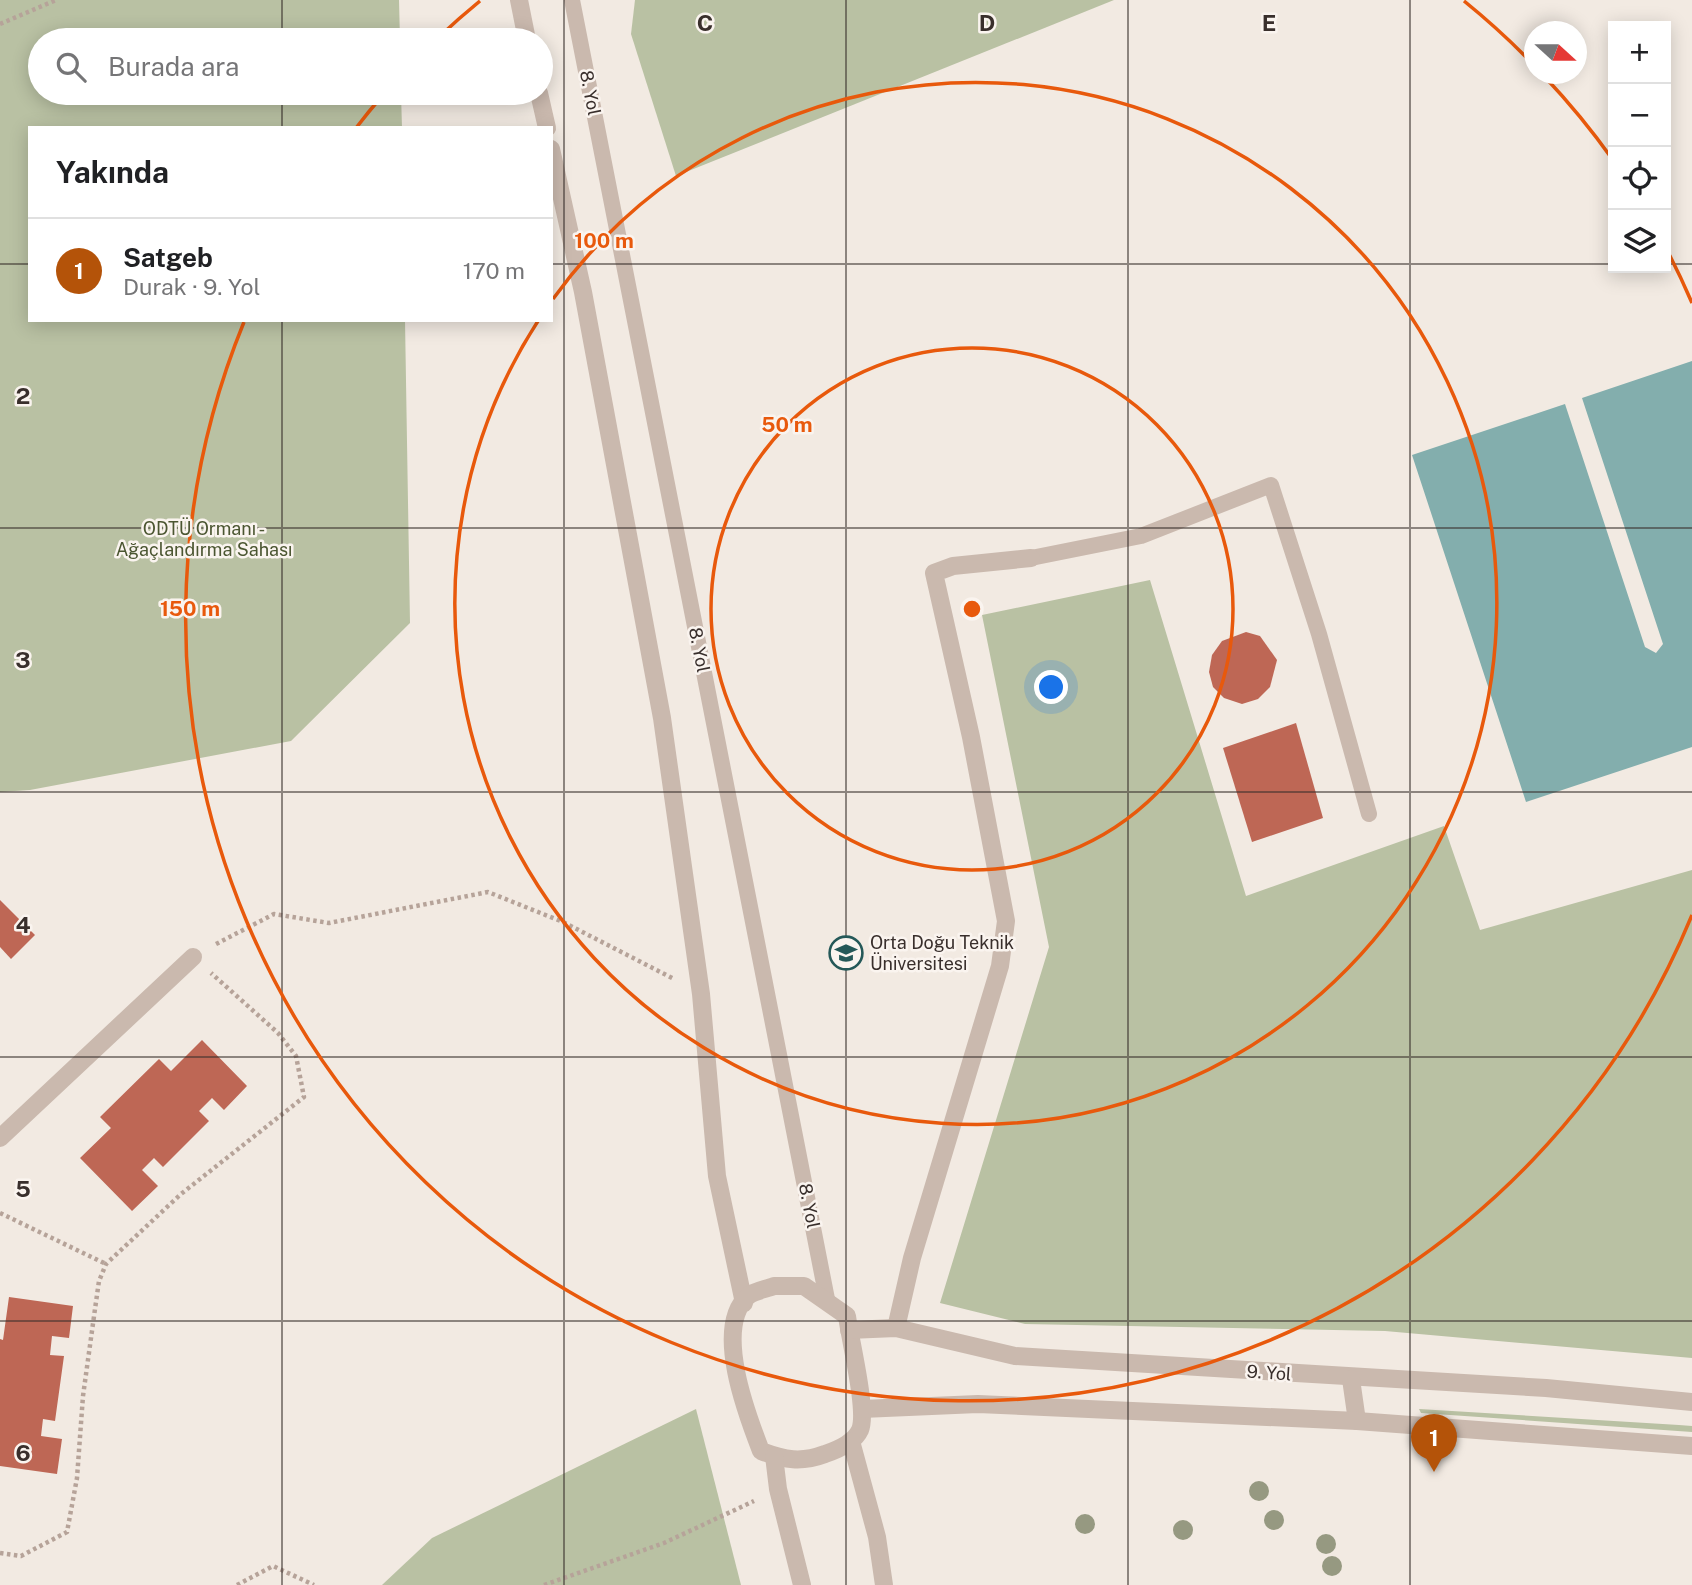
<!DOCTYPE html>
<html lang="tr">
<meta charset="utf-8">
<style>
:root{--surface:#fff;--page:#f6f6f6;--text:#202124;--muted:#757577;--line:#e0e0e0;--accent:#b45309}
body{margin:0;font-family:"Public Sans",sans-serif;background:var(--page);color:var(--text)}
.controls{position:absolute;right:21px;top:21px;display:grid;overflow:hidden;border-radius:0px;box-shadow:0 4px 18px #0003}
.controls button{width:63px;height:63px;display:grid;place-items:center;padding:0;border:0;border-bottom:2px solid var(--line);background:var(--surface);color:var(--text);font:35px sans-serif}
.compass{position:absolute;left:1524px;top:21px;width:63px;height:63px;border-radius:50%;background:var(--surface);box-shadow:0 4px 18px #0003;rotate:111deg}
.you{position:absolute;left:1052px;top:688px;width:24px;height:24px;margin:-18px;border:5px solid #fff;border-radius:50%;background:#1a73e8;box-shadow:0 0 0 10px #1a73e833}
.badge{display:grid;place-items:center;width:46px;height:46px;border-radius:50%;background:var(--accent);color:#fff;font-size:23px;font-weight:700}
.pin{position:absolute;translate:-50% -58px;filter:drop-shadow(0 2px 4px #0008)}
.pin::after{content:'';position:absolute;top:37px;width:24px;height:21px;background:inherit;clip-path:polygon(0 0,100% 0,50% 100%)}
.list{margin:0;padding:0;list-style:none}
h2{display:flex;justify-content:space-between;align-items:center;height:91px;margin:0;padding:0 28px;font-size:30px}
h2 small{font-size:23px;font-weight:400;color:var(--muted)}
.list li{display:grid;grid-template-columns:46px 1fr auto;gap:21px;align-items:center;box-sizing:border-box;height:105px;padding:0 28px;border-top:2px solid var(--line)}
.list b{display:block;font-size:26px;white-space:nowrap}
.list p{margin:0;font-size:23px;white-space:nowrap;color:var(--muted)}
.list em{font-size:23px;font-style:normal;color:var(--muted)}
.icon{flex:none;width:38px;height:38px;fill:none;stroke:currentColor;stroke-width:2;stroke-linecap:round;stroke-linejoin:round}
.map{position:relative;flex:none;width:1692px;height:1585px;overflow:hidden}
.search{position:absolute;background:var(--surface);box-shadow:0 4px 18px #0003;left:28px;top:28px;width:525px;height:77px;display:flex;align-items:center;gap:18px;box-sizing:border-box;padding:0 24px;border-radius:38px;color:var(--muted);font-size:26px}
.panel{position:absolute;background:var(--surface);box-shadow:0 4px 18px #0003;left:28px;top:126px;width:525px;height:196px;border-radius:0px}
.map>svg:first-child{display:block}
</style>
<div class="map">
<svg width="1692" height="1585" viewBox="0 0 1692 1585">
<rect width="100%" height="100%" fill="#f2eae2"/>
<!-- green -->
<g fill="#b9c1a3">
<path d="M 0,0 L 399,0 L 400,40 L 40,40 L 40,93 L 401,93 L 402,128 L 30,128 L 30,320 L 405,320 L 410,623 L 291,741 L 30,790 L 0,792 Z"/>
<path d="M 635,0 L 1114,0 L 676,176 L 631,34 Z"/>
<path d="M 1150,580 L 1246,896 L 1444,826 L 1480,930 L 1692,870 L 1692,1358 L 1385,1331 L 1025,1324 L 940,1303 L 1049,947 L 982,615 Z"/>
<path d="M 696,1409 L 741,1585 L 382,1585 L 432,1538 Z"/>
<path d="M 1419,1409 L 1679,1425 L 1692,1426 L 1692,1432 L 1421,1413 Z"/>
</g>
<!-- water -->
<path fill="#83aead" d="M 1692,361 L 1692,747 L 1526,802 L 1412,455 L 1565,404 L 1645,647 L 1656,653 L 1663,644 L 1582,398 Z"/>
<!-- building -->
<g fill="#be6755">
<path d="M 1246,632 L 1260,636 L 1277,660 L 1270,687 L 1258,699 L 1242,704 L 1224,698 L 1213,687 L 1209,672 L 1212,655 L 1222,641 Z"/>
<path d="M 1296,723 L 1323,818 L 1252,842 L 1223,748 Z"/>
<path d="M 0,900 L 35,935 L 11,959 L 0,947 Z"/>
<path d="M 202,1040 L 247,1086 L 224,1110 L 212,1098 L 199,1111 L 209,1121 L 163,1167 L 154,1158 L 142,1170 L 158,1186 L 132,1211 L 80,1158 L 111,1128 L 100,1117 L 159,1059 L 171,1071 Z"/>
<path d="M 9,1297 L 73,1306 L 69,1338 L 52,1336 L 50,1355 L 64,1356 L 55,1421 L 43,1419 L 41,1436 L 62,1439 L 57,1474 L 0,1466 L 0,1339 L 3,1340 Z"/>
</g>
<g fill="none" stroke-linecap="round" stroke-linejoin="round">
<!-- path -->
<g stroke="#b6a399" stroke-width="4.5" stroke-dasharray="3.5 3.5" stroke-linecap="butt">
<path d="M 0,24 L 56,0"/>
<path d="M 216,944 L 274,914 L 329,923 L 488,892 L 563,922 L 674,979"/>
<path d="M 0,1213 L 106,1264"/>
<path d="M 0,1553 L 21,1556 L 67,1532 L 77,1478 L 83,1396 L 95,1309 L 99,1281 L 106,1264 L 181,1194 L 304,1097 L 296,1056 L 278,1033 L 211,973"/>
<path d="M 237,1585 L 273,1566 L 314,1585"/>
<path d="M 544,1585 L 664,1543 L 754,1501"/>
</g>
<!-- service -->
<g stroke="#cab9ae" stroke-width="16">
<path d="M 572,0 L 827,1299"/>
<path d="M 1031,558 L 1141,536 L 1271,485 L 1319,634 L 1369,814"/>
</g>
<!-- minor -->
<g stroke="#cab9ae" stroke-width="18">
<path d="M 519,0 L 527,40"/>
<path d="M 539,93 L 547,128"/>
<path d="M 551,149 L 583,292 L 662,718 L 701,994 L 717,1176 L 744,1303"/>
<path d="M 0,1138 L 193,957"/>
<path d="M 774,1286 L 804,1286 L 847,1316 C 850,1340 868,1411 860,1430 C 854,1443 837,1450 825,1454 C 801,1463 785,1460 761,1451 C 747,1415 713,1327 748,1296 C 754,1291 767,1289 774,1286 Z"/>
<path d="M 896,1328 L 912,1258 L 1000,966 L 1006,921 L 971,737 L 934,573 L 953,566 L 1031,558"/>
<path d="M 849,1330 L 896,1328 L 1015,1356 L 1546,1388 L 1692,1402"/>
<path d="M 1351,1379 L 1357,1421"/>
<path d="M 862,1409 L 978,1404 L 1357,1421 L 1692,1446"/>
<path d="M 851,1441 L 877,1537 L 884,1585"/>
<path d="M 774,1456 L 778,1489 L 802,1585"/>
</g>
</g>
<!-- trees -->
<g fill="#969981">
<circle cx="1259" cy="1491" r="10"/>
<circle cx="1274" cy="1520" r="10"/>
<circle cx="1085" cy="1524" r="10"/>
<circle cx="1183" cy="1530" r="10"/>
<circle cx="1326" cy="1544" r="10"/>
<circle cx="1332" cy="1566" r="10"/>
</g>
<!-- grid -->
<path fill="none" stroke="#392f2c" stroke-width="2" stroke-opacity="0.55" d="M 282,0 L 282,40M 564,0 L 564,1585M 846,0 L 846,1585M 1128,0 L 1128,1585M 1410,0 L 1410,1585M 282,93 L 282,128M 0,264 L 30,264M 551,264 L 1613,264M 1666,264 L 1692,264M 282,320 L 282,1585M 0,528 L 1692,528M 0,792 L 1692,792M 0,1057 L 1692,1057M 0,1321 L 1692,1321"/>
<!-- distance rings -->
<g fill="none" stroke="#e8590c" stroke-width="3.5">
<circle cx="972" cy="609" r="261"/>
<path d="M553 299A521 521 0 1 1 538 321"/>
<path d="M1692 915A782 782 0 0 1 244 322M356 128A782 782 0 0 1 382 96M439 37A782 782 0 0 1 480 1M1464 1A782 782 0 0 1 1530 61M1544 76A782 782 0 0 1 1613 160M1669 254A782 782 0 0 1 1692 303"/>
</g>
<!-- icons -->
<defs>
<symbol id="university-ring" viewBox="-11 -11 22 22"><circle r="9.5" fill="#faf4ef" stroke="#245858" stroke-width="1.5"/><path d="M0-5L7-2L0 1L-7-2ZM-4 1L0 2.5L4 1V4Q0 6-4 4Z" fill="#245858"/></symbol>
</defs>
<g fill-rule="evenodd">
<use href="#university-ring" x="827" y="934" width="38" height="38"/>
</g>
<g text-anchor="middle" stroke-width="5" stroke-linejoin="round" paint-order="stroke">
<!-- street labels -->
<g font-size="18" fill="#392f2c" stroke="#faf4ef">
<text transform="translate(590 93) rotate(79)" y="6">8. Yol</text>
<text transform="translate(699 650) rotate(79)" y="6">8. Yol</text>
<text transform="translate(809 1206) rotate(79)" y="6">8. Yol</text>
<text transform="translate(1269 1373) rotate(4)" y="6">9. Yol</text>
</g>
<!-- park labels -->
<g font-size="18" fill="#4b5631" stroke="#faf4ef">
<text x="204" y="535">ODTÜ Ormanı -<tspan x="204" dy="21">Ağaçlandırma Sahası</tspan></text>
</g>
<!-- poi labels -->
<g font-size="18" fill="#392f2c" stroke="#faf4ef" text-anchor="start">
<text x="870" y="949">Orta Doğu Teknik<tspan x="870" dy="21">Üniversitesi</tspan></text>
</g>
</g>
<g font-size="23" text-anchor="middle" font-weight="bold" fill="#392f2c" stroke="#faf4ef" stroke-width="5" stroke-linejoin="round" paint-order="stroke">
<text x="705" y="31">C</text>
<text x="987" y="31">D</text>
<text x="1269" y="31">E</text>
<text x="23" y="404">2</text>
<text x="23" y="668">3</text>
<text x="23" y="933">4</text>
<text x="23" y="1197">5</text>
<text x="23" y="1461">6</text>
</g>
<circle cx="972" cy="609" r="10" fill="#e8590c" stroke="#faf4ef" stroke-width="3.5"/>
<g font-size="21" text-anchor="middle" font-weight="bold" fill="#e8590c" stroke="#faf4ef" stroke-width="5" stroke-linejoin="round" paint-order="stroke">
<text x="604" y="248">100 m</text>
<text x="787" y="432">50 m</text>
<text x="190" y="616">150 m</text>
</g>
</svg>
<div class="controls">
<button>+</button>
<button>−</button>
<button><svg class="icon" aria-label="locate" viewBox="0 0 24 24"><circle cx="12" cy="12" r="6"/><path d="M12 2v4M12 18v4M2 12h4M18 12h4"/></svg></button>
<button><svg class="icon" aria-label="layers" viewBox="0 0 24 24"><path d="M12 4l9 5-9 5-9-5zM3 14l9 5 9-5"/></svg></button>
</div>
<svg class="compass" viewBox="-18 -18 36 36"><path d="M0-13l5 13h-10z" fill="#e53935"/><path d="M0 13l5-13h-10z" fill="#757577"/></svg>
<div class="you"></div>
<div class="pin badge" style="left:1434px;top:1472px">1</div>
<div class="search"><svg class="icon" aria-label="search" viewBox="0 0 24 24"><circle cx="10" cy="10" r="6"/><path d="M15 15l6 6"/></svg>Burada ara</div>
<section class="panel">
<h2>Yakında<small></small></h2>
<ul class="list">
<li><span class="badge">1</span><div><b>Satgeb</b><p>Durak · 9. Yol</p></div><em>170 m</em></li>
</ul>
</section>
</div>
